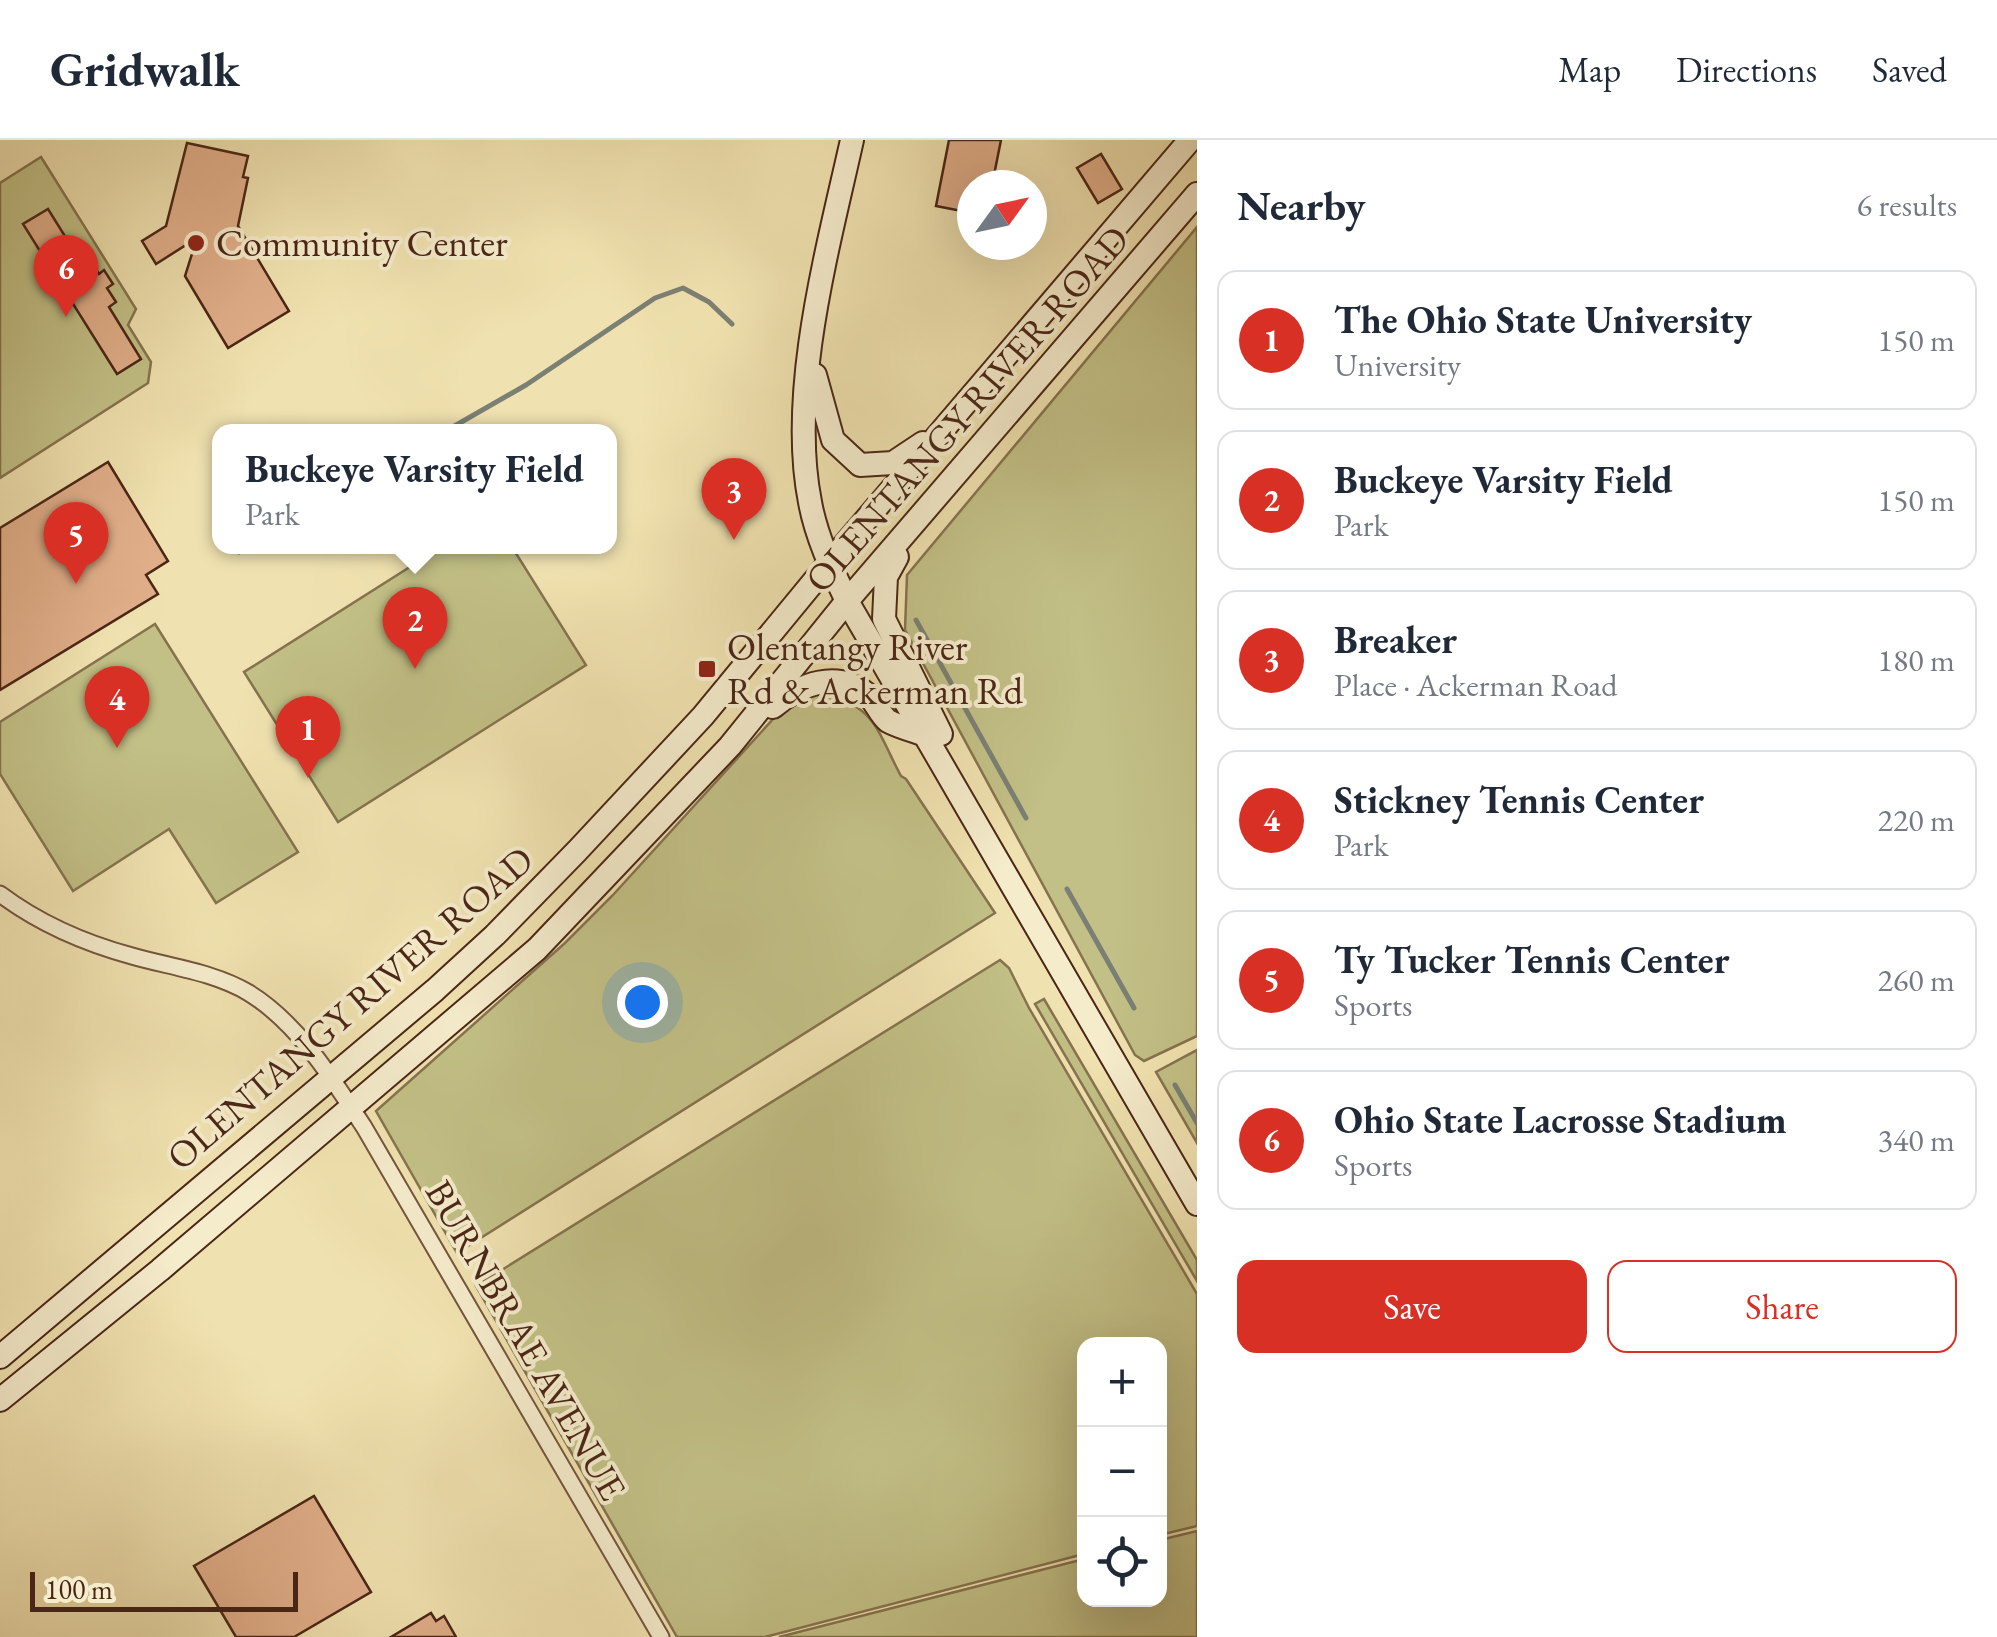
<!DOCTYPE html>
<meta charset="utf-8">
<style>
:root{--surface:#fff;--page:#f2f2f3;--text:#1f2937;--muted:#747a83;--line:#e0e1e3;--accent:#d93025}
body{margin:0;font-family:"EB Garamond",serif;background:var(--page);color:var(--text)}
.controls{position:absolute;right:30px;bottom:30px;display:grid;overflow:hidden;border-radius:20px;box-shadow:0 10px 40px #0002}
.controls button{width:90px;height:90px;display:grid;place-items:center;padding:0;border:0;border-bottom:2px solid var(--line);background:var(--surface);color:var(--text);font:50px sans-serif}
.compass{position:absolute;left:957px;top:30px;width:90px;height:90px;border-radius:50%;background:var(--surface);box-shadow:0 10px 40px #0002;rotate:57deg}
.scale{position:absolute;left:30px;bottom:25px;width:268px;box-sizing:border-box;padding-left:10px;border:5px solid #4a2616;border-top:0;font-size:28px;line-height:35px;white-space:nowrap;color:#4a2616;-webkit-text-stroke:8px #f5eccc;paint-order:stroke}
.you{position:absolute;left:642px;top:862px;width:35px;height:35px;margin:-25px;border:8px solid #fff;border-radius:50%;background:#1a73e8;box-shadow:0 0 0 15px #1a73e833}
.badge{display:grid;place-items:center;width:65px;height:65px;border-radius:50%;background:var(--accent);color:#fff;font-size:32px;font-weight:700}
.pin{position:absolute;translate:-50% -82px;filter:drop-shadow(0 2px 5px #0008)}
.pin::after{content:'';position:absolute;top:52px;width:35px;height:30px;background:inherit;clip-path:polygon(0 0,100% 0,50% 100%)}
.popup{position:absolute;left:212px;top:284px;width:405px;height:130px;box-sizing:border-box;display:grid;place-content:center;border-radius:20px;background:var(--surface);filter:drop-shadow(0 2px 8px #0005);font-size:32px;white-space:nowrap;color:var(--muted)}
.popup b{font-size:38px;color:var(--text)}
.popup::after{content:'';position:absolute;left:50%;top:100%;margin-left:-20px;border:20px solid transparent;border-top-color:var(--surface)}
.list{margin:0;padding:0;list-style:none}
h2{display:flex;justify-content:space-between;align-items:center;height:130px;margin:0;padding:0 40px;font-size:42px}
h2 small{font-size:32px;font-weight:400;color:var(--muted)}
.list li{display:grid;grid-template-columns:65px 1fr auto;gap:30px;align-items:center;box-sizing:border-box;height:140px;margin:0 20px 20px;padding:0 20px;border:2px solid var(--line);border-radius:20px}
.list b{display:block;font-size:38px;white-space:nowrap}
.list p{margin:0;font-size:32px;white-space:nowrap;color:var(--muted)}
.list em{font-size:32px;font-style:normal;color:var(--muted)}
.actions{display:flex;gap:20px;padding:30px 40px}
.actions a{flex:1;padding:22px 0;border:2px solid var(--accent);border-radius:20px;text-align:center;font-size:35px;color:var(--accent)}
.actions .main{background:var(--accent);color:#fff}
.icon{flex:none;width:55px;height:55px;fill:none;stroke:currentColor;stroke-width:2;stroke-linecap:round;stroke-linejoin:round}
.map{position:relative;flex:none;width:1197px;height:1497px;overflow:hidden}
header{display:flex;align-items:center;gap:60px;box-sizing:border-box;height:140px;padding:0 50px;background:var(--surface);border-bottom:2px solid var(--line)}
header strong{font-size:48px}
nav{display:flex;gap:55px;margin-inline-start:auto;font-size:35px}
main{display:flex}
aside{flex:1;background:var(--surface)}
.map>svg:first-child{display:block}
</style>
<header>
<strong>Gridwalk</strong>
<nav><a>Map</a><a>Directions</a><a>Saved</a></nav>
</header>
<main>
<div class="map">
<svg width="1197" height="1497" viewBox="0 0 1197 1497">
<rect width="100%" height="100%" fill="#f0e2b0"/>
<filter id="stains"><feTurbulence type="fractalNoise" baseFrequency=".002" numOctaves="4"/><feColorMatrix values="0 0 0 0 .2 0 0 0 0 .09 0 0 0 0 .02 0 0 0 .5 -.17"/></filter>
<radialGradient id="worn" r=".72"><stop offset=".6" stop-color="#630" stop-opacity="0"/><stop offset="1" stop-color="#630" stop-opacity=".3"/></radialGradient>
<!-- green -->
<g fill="#c2c086" stroke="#86734e" stroke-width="2.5">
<path d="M 41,17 L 136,169 L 128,185 L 151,222 L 148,243 L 0,338 L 0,43 Z"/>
<path d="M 1197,87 L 1197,896 L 1144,921 L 1135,915 L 905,490 L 907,435 Z"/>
<path d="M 443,406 L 512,407 L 586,525 L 338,682 L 244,532 Z"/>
<path d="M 155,484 L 298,712 L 216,763 L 169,689 L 73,751 L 0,634 L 0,582 Z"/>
<path d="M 819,550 L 821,557 C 874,559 880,598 901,636 L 906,639 L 995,773 L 457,1113 L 376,971 L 565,803 L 613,755 L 784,567 Z"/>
<path d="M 1000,820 L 1009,828 L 1029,868 L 1197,1154 L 1197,1386 L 1160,1395 L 1160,1204 L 1084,1204 L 1084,1414 L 765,1497 L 677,1497 L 476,1146 Z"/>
<path d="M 1044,859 L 1197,1120 L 1197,1141 L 1035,864 Z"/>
<path d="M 1197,910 L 1197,1003 L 1156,932 Z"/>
<path d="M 1197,1391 L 1197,1497 L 779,1497 L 1084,1419 L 1084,1460 L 1160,1460 L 1160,1400 Z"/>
</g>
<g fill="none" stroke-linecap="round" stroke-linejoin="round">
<!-- stream -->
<g stroke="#7b8074" stroke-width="5">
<path d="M 444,292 L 526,245 L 655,158 L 683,148 L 709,162 L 732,184"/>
<path d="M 239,412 L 247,406"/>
<path d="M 916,480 L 1026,678"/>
<path d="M 1067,749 L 1134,868"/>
<path d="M 1175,945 L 1197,983"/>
</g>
</g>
<!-- building -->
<g fill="#e0ae89" stroke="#4a2616" stroke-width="2.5">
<path d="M 949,0 L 1001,0 L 992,45 L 972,45 L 972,73 L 936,66 Z"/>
<path d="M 187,3 L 248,16 L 243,37 L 248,38 L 238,86 L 289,171 L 228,208 L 185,136 L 197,98 L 156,124 L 142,101 L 166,86 Z"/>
<path d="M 1101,14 L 1122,49 L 1098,63 L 1077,28 Z"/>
<path d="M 48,69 L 81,122 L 88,117 L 99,134 L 104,130 L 113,144 L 107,148 L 116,162 L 109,167 L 141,219 L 117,234 L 23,84 Z"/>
<path d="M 108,322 L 168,421 L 146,435 L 158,454 L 0,550 L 0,388 Z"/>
<path d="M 314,1356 L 371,1452 L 294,1497 L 236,1497 L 194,1426 Z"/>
<path d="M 431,1473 L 436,1481 L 444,1476 L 456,1497 L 391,1497 Z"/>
</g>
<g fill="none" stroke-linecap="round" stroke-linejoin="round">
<defs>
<path id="minor" d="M 0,754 C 40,784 84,803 132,816 C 170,827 214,832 249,853 C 299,884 333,940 364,987 L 661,1497"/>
<g id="secondary">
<path d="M 852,0 C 828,108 788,252 810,362 C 816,396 832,430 847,461 L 1197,1064"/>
<path d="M 815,235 L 833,300 L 860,325 L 893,323 L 923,303"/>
<path d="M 897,417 L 886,437 L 884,479 L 941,594"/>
<path d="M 773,567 C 800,544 837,529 868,555 C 876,562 880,575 888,581 C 899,587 915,591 926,595"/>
<path d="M 0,1217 L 435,850 L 495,795 L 577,711 L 703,576 L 829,423 L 1190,0"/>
<path d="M 0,1260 L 160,1130 L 537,809 L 730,606 L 847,461 L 1197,54"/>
</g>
</defs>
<!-- minor casing -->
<use href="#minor" stroke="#74553c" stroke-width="19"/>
<!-- secondary casing -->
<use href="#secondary" stroke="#4a2616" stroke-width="26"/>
<!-- minor -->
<use href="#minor" stroke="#f5eccc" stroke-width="15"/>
<!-- secondary -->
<use href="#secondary" stroke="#f5eccc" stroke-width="22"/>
</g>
<!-- markers -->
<g fill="#8f2418" stroke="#f5eccc" stroke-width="4">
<circle cx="196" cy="103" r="10"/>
<rect x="697" y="519" width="20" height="20" rx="5"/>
</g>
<g text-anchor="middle" stroke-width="8" stroke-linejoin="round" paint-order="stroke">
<!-- poi labels -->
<g font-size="38" fill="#4a2616" stroke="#f5eccc" text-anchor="start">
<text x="216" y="116">Community Center</text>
<text x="727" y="520">Olentangy River<tspan x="727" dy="44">Rd &amp; Ackerman Rd</tspan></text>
</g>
<!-- street labels -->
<g font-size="38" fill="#4a2616" stroke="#f5eccc">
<text transform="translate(967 269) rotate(-49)" y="13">OLENTANGY RIVER ROAD</text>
<text transform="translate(350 868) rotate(-41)" y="13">OLENTANGY RIVER ROAD</text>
<text transform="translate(526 1200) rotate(60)" y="13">BURNBRAE AVENUE</text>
</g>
</g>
<rect width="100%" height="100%" filter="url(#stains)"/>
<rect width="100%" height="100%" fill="url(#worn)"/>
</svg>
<div class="controls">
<button>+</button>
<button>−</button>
<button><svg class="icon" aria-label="locate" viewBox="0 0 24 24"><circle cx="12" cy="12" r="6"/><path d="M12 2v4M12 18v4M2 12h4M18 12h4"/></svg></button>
</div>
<svg class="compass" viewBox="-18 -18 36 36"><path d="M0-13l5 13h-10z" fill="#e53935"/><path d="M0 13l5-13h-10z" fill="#747a83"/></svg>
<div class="scale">100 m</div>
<div class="you"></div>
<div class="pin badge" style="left:308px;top:638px">1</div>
<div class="pin badge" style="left:415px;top:529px">2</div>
<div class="popup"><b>Buckeye Varsity Field</b>Park</div>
<div class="pin badge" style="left:734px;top:400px">3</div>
<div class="pin badge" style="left:117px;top:608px">4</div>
<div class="pin badge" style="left:76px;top:444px">5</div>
<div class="pin badge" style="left:66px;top:177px">6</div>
</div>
<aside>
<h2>Nearby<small>6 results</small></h2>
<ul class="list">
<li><span class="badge">1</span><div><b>The Ohio State University</b><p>University</p></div><em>150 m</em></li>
<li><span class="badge">2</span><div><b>Buckeye Varsity Field</b><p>Park</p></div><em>150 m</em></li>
<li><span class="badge">3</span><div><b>Breaker</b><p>Place · Ackerman Road</p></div><em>180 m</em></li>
<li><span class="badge">4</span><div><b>Stickney Tennis Center</b><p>Park</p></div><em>220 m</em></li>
<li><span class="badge">5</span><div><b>Ty Tucker Tennis Center</b><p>Sports</p></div><em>260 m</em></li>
<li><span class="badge">6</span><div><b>Ohio State Lacrosse Stadium</b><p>Sports</p></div><em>340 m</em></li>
</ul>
<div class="actions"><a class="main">Save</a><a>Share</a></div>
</aside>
</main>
